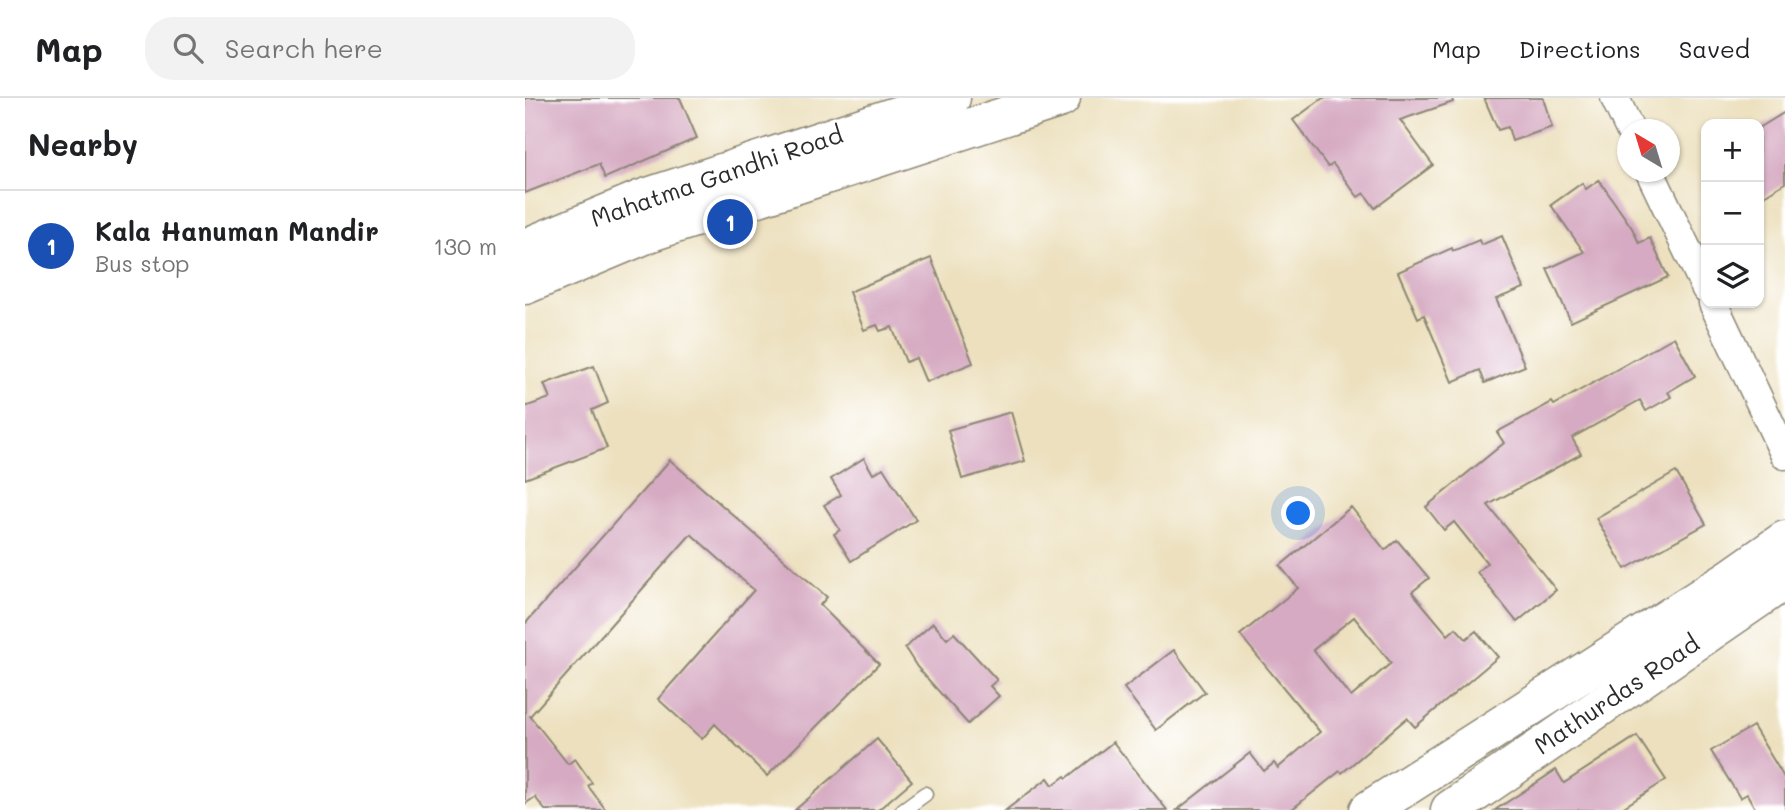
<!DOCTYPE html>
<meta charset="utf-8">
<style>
:root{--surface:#fff;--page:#f2f2f2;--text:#202124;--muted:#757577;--line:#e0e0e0;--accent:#db2777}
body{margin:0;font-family:Mali,sans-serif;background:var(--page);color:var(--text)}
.controls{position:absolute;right:21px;top:21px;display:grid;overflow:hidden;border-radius:14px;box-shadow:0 2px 5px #0004}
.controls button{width:63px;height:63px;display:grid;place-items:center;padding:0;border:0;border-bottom:2px solid var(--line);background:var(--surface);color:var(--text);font:35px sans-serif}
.compass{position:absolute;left:1092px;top:21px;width:63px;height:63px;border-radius:50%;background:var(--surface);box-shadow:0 2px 5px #0004;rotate:322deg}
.you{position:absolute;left:774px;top:416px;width:24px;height:24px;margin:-18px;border:5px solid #fff;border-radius:50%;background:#1a73e8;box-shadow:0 0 0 10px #1a73e833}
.badge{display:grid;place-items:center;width:46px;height:46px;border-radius:50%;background:var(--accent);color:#fff;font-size:23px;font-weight:700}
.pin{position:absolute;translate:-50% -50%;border:4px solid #fff;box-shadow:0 2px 7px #0006}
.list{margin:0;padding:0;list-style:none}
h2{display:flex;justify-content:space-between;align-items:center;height:91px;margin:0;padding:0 28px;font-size:30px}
h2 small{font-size:23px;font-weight:400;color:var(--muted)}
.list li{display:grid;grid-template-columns:46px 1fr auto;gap:21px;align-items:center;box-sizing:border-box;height:112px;padding:0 28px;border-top:2px solid var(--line)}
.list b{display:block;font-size:26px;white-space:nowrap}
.list p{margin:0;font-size:23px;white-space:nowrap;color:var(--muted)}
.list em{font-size:23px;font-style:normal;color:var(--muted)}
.icon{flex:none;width:38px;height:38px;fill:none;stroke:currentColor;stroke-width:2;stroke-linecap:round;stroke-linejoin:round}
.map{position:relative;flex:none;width:1260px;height:712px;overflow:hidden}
header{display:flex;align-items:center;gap:42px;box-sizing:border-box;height:98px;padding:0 35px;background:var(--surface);border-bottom:2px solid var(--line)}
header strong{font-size:33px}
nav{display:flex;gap:38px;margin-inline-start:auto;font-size:24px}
.search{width:490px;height:63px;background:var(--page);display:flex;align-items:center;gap:18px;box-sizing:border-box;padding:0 24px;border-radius:28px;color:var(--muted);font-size:26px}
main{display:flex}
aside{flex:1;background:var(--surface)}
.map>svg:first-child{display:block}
</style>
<header>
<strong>Map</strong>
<div class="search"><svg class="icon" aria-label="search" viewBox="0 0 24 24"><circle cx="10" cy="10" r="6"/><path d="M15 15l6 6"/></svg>Search here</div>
<nav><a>Map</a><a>Directions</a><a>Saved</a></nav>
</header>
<main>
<aside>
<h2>Nearby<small></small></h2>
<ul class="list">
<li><span class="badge" style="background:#1a4fb4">1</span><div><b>Kala Hanuman Mandir</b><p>Bus stop</p></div><em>130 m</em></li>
</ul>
</aside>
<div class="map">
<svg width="1260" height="712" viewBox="0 0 1260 712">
<rect width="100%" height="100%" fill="#fff"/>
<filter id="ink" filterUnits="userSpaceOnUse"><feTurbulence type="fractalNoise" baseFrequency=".0143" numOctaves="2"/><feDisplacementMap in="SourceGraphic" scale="14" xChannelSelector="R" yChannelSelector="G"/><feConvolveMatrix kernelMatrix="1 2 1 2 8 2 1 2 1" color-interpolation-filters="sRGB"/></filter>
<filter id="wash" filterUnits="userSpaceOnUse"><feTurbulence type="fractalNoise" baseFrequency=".00686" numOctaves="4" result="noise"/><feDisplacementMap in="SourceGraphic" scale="28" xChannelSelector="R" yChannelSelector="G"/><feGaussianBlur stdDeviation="1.57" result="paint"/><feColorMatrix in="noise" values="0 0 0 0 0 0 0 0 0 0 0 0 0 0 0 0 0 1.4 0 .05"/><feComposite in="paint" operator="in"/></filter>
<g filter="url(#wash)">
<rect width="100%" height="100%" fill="#ece0be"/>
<g id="blocks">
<!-- building -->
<g fill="#d6aac2" fill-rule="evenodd">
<path d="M 0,0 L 155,0 L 172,40 L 80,80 L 74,66 L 0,95 Z"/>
<path d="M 798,0 L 927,0 L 928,4 L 875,22 L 908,67 L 850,110 L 839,95 L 833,99 L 808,66 L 803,69 L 768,22 Z"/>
<path d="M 959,0 L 1018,0 L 1027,29 L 987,43 L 983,29 L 973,32 Z"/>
<path d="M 1260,14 L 1260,85 L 1234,101 L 1234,30 Z"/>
<path d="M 1074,82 L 1107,130 L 1114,145 L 1125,140 L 1143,179 L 1046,224 L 1022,171 L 1059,154 L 1026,107 L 1057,85 L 1061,91 Z"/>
<path d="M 977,138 L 999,190 L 971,201 L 1000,268 L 960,285 L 955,272 L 927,284 L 899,217 L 893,220 L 873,174 L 927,150 L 928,153 L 954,142 L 956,147 Z"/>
<path d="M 406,160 L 448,265 L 401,284 L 391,260 L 381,264 L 367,229 L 355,233 L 352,227 L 339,232 L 324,194 Z"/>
<path d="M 1149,239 L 1170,278 L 1143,294 L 1146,299 L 1121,313 L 1115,302 L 1047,340 L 1056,356 L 963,407 L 1031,492 L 992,524 L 952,474 L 962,465 L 929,424 L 919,432 L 901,409 L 979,345 L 972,334 L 1027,304 L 1029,307 Z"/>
<path d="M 69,268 L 83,305 L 67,312 L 82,350 L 0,381 L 0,309 L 25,300 L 19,286 Z"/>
<path d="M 486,314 L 500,363 L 437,381 L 423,332 Z"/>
<path d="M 339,360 L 348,376 L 358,370 L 391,422 L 326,463 L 309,436 L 315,432 L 299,407 L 316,397 L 306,381 Z"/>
<path d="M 145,362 L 302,499 L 295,507 L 354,566 L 242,678 L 190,626 L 177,641 L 133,601 L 229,492 L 166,436 L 5,618 L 43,666 L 50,661 L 67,685 L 63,688 L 81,712 L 20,712 L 10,699 L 0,706 L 0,526 Z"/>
<path d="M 1151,374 L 1181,426 L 1100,471 L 1071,420 Z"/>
<path d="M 826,409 L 860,452 L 872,442 L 904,480 L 887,494 L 923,537 L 931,530 L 941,541 L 951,533 L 973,559 L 890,629 L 882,620 L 817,675 L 815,673 L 766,712 L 652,712 L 725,655 L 739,673 L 749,665 L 753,670 L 795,634 L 715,537 L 773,490 L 755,468 ZM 829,519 L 866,565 L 826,599 L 788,552 Z"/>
<path d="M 408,525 L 422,541 L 429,535 L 472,582 L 465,588 L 474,598 L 443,626 L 392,569 L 380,550 Z"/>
<path d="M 649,552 L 680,594 L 631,632 L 599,590 Z"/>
<path d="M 1228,628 L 1260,681 L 1260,712 L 1231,712 L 1222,696 L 1215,700 L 1186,653 Z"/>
<path d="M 1112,638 L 1141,682 L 1094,712 L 970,712 L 1031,672 L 1039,685 Z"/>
<path d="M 352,641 L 387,683 L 353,712 L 270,712 Z"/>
<path d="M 588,644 L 642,712 L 481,712 L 523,680 L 528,687 L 540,678 L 542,680 Z"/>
</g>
</g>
</g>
<g filter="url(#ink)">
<use href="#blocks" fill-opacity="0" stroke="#8c8674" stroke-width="2"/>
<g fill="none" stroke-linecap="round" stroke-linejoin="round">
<defs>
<path id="lane" d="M 378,712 L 400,696"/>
<g id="street">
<path d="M 1090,0 L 1105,32"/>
<path d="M 1125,74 L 1181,191"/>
<path d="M 1188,205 L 1260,357"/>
</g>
<g id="secondary">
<path d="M 0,150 L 117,101 L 426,0"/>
<path d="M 0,187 L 129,133 L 536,0"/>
<path d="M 844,712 L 1206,480 L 1260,442"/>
<path d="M 925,712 L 1260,482"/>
</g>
</defs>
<!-- lane casing -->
<use href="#lane" stroke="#8c8674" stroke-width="17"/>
<!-- street casing -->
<use href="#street" stroke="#8c8674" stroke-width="31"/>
<!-- secondary casing -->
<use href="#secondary" stroke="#8c8674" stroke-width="41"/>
<!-- lane -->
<use href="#lane" stroke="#fff" stroke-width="14"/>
<!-- street -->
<use href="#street" stroke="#fff" stroke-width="28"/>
<!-- secondary -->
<use href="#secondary" stroke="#fff" stroke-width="38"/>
</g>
</g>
<g text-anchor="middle" stroke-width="6" stroke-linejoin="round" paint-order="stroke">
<!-- street labels -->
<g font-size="24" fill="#2b2b2b" stroke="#fff">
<text transform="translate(192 79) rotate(-19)" y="8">Mahatma Gandhi Road</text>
<text transform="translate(1092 597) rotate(-34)" y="8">Mathurdas Road</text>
</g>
</g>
</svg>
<div class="controls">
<button>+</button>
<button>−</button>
<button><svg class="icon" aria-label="layers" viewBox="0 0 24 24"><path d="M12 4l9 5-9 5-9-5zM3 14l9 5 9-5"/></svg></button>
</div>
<svg class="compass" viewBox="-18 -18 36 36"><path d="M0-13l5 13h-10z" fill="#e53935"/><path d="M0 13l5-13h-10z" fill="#757577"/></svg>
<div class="you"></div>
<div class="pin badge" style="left:205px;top:124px;background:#1a4fb4">1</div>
</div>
</main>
